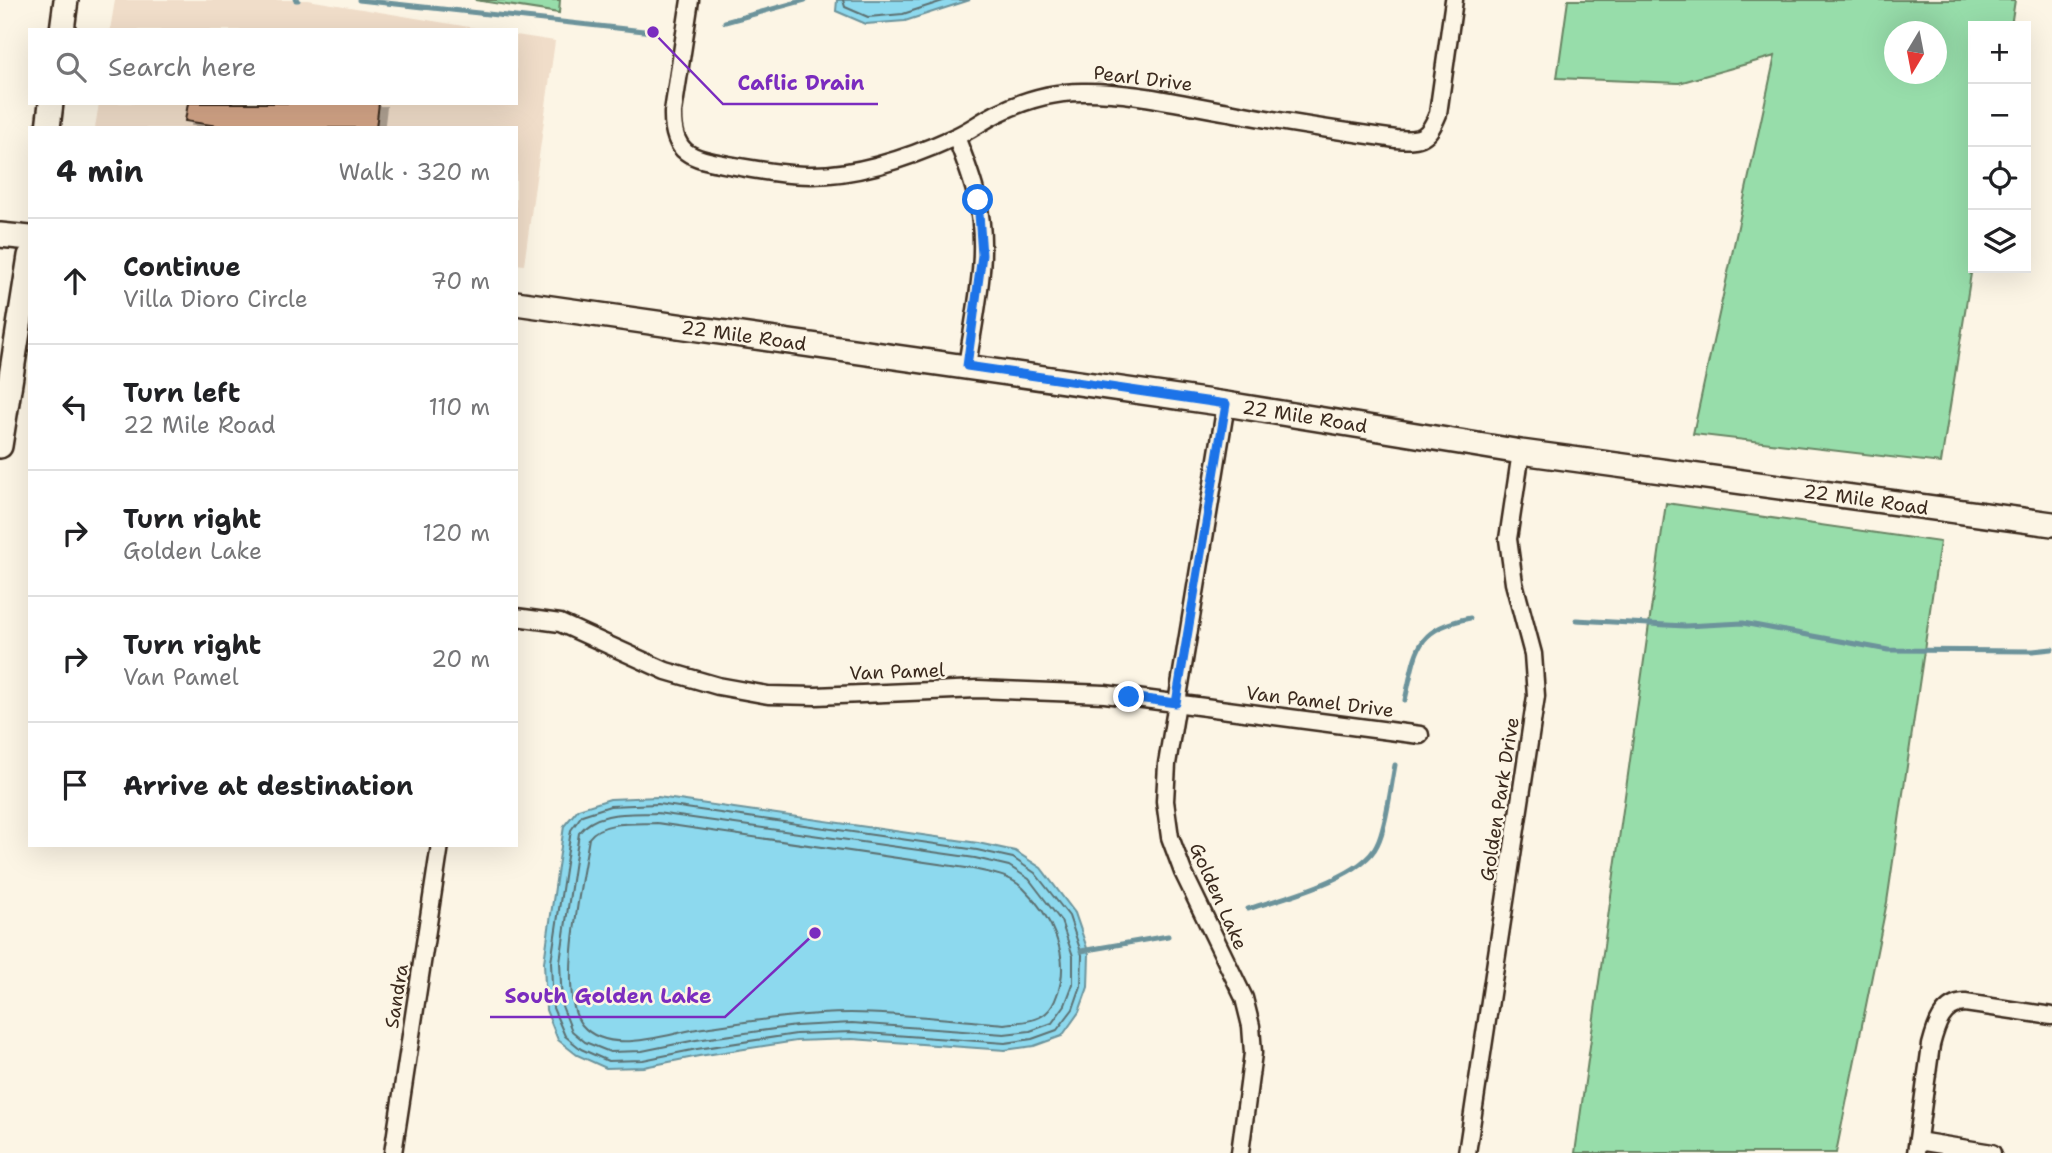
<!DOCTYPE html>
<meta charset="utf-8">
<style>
:root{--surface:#fff;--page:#f6f6f6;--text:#202124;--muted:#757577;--line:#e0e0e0}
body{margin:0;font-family:"Shantell Sans",sans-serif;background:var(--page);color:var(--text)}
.controls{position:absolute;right:21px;top:21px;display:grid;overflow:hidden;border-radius:0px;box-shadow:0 7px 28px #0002}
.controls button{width:63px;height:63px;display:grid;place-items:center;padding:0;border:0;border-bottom:2px solid var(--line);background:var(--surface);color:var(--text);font:35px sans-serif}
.compass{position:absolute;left:1884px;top:21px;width:63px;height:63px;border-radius:50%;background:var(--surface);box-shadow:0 7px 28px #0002;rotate:190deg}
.stop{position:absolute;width:21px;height:21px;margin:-16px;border:5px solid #1a73e8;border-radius:50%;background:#fff}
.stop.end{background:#1a73e8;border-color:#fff;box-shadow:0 2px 7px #0008}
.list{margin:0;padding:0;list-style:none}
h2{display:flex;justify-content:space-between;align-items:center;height:91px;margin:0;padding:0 28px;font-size:30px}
h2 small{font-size:23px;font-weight:400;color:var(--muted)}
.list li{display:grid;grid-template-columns:46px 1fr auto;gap:21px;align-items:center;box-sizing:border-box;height:126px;padding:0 28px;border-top:2px solid var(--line)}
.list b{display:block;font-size:26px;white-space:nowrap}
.list p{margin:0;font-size:23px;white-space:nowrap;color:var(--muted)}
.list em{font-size:23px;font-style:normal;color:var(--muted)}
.icon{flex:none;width:38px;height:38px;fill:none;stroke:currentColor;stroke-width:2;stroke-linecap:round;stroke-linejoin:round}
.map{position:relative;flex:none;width:2052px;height:1153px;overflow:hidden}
.search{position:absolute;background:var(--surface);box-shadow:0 7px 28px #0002;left:28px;top:28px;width:490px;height:77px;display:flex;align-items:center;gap:18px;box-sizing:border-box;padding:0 24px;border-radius:0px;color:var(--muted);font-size:26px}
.panel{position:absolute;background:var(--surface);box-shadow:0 7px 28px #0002;left:28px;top:126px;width:490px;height:721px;border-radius:0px}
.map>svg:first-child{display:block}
</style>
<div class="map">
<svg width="2052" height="1153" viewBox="0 0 2052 1153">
<defs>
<filter id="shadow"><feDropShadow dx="7" dy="4" stdDeviation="0" flood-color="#0004"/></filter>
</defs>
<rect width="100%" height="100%" fill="#fcf5e5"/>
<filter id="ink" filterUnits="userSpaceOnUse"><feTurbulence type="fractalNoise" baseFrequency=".0143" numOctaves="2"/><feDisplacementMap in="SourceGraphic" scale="14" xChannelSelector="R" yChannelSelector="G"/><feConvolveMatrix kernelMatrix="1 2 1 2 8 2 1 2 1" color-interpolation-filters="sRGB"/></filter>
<g filter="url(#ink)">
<!-- built -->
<g fill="#f0ddc9">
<path d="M 115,0 L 308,0 L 487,30 L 110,30 Z"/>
<path d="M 516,35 L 555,41 L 524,265 L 516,264 L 516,128 L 95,128 L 99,103 L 516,103 Z"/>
</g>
<!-- green -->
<g fill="#97ddaa" stroke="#698464" stroke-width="2" fill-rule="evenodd">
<path d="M 475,0 L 560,0 L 559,13 Z"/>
<path d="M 1568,0 L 2015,0 L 2011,26 L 1973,26 L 1973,261 L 1941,463 L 1693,434 L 1775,56 L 1679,83 L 1557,78 ZM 1895,32 L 1937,32 L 1937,74 L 1895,74 Z"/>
<path d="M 1666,503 L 1940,542 L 1887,902 L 1836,1153 L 1575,1153 Z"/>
</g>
<!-- water -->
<g fill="#8dd9ee" stroke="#6c939b" stroke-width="2">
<path d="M 837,0 L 970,0 L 905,21 L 866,24 L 836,11 Z"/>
<path d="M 658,797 L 978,843 L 1015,851 L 1041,868 L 1075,913 L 1089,954 L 1088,987 L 1079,1012 L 1062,1036 L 1034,1046 L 1005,1050 L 852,1039 L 796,1041 L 699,1056 L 644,1067 L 606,1068 L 577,1055 L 558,1040 L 546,1010 L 544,962 L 564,826 L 578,809 L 610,799 Z"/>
</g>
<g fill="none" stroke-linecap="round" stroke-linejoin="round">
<!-- shore -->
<g stroke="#5c7071" stroke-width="2">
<path d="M 843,0 L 845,7 L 868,17 L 903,14 L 946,0"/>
<path d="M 658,804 L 977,850 L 1013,858 L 1035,873 L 1069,916 L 1082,955 L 1081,986 L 1073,1009 L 1057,1030 L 1032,1039 L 1005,1043 L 852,1032 L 796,1034 L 697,1049 L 643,1060 L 608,1061 L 581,1049 L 565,1036 L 553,1008 L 551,962 L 571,830 L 582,815 L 610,806 Z"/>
<path d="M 657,813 L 975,858 L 1009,866 L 1029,879 L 1061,921 L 1073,956 L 1073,984 L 1065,1005 L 1052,1023 L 1030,1031 L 1004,1034 L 852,1023 L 796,1026 L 696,1040 L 642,1051 L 610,1052 L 585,1042 L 572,1031 L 562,1006 L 560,962 L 579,833 C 596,810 631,814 657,813 Z"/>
<path d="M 657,823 L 973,869 C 991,873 1009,875 1023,888 C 1051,915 1072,957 1057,995 C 1055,1001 1051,1009 1046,1013 C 1036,1022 1017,1022 1004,1024 C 953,1020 902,1013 851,1013 C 801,1013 752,1021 703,1028 C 668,1033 609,1057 582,1025 C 556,995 583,877 589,838 C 602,820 637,824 657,823 Z"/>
</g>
<!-- stream -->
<g stroke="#6c939b" stroke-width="5">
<path d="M 296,0 L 298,0"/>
<path d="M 359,0 L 653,32"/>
<path d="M 725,22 L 805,0"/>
<path d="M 1576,620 L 1685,626 L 1743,623 L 1888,650 L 2033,651 L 2052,649"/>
<path d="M 1405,700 C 1417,650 1414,629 1470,618"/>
<path d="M 1248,909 C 1282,898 1362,878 1377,845 C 1386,828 1391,786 1395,765"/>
<path d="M 1081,951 L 1168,936"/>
</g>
</g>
<!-- building -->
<path fill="#d5a688" stroke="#3b2a1e" stroke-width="2" filter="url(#shadow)" d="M 188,103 L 379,103 L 376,128 L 231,128 L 185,121 Z"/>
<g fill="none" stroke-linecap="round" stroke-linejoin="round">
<defs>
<g id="street">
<path d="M 690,0 L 673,112 C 672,155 691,158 729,165 C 756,170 784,175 812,175 C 861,175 911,157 955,137 C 969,131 982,121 996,114 C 1022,101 1053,92 1082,92 C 1131,91 1181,104 1229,112 C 1284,123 1340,131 1396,139 C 1422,141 1428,138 1438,114 L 1454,0"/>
<path d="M 956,137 C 964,157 972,177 977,199 C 990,253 975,312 967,366"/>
<path d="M 1226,404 L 1167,764 L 1165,801 L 1170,837 L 1183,872 L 1244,998 L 1251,1026 L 1253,1053 L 1240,1153"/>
<path d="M 516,617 L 560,623 L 666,671 L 718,686 L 768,695 L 816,696 L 978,689 L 1105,694 L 1420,735"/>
<path d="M 1918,1141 L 1992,1153"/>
<path d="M 393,1153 L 440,845"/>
<path d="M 1467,1153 L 1536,696 L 1533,654 L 1514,583 L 1508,539 L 1521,452"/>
<path d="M 1916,1153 L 1931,1045 C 1936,1026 1942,1004 1965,1003 L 2052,1016"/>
</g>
<g id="secondary">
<path d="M 62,30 L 66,0"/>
<path d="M 48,128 L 51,103"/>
<path d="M 0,235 L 30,238"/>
<path d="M 516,303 L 1226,404 L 1521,452 L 2052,524"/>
<path d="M 0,446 L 30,256"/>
</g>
</defs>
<!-- street casing -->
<use href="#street" stroke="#3b2a1e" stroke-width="21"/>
<!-- secondary casing -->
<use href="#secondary" stroke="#3b2a1e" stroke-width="28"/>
<!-- street -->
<use href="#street" stroke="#fcf5e5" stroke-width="16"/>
<!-- secondary -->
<use href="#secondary" stroke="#fcf5e5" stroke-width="23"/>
</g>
</g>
<g fill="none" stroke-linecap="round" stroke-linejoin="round" filter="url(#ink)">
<!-- route -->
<path stroke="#1a73e8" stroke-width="9" d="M 978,200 L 982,255 L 967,366 L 1226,404 L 1176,703 L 1129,697"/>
</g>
<g text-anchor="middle" stroke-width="5" stroke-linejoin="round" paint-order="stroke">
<!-- street labels -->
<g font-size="19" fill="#3b2a1e" stroke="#fcf5e5">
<text transform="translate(1143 78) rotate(7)" y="7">Pearl Drive</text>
<text transform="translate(744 335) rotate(8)" y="7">22 Mile Road</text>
<text transform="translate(1305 416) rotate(9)" y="7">22 Mile Road</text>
<text transform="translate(1866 499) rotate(8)" y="7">22 Mile Road</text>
<text transform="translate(897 671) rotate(-2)" y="7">Van Pamel</text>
<text transform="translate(1320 701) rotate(7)" y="7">Van Pamel Drive</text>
<text transform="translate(1499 799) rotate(-81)" y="7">Golden Park Drive</text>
<text transform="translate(1219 896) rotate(66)" y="7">Golden Lake</text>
<text transform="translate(396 996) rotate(-81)" y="7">Sandra</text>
</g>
</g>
<!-- callouts -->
<path fill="none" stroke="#7b2cbf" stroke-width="2.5" d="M653 32L723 104H878M815 933L725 1017H490"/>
<g fill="#7b2cbf" stroke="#fcf5e5" stroke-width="2.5">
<circle cx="653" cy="32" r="7"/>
<circle cx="815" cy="933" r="7"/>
</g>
<g font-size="21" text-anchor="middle" font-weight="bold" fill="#7b2cbf" stroke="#fcf5e5" stroke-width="5" stroke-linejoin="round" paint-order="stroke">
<text x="801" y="90">Caflic Drain</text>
<text x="608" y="1003">South Golden Lake</text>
</g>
</svg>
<div class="controls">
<button>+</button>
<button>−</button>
<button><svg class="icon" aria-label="locate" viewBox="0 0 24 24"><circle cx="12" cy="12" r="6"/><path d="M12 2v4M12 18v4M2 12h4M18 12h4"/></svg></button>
<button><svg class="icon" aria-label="layers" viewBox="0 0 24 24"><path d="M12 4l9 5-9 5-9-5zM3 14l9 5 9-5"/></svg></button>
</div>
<svg class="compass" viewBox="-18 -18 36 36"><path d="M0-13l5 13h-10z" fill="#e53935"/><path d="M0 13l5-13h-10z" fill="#757577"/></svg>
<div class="stop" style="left:978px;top:200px"></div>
<div class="stop end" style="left:1129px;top:697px"></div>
<div class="search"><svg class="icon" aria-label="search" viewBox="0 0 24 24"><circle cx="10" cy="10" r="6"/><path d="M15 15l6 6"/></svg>Search here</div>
<section class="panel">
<h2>4 min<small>Walk · 320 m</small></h2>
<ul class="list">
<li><svg class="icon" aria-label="ahead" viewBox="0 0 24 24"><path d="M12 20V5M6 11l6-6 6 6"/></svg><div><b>Continue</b><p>Villa Dioro Circle</p></div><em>70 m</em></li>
<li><svg class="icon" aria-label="left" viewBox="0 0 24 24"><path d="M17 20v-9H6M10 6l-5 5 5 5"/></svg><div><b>Turn left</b><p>22 Mile Road</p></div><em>110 m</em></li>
<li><svg class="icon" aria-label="right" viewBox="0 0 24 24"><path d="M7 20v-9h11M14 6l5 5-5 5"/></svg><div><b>Turn right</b><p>Golden Lake</p></div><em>120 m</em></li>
<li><svg class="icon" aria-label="right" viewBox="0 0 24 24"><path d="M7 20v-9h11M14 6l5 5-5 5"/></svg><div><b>Turn right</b><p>Van Pamel</p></div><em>20 m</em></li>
<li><svg class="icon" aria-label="arrive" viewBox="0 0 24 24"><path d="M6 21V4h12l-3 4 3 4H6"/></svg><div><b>Arrive at destination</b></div></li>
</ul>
</section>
</div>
